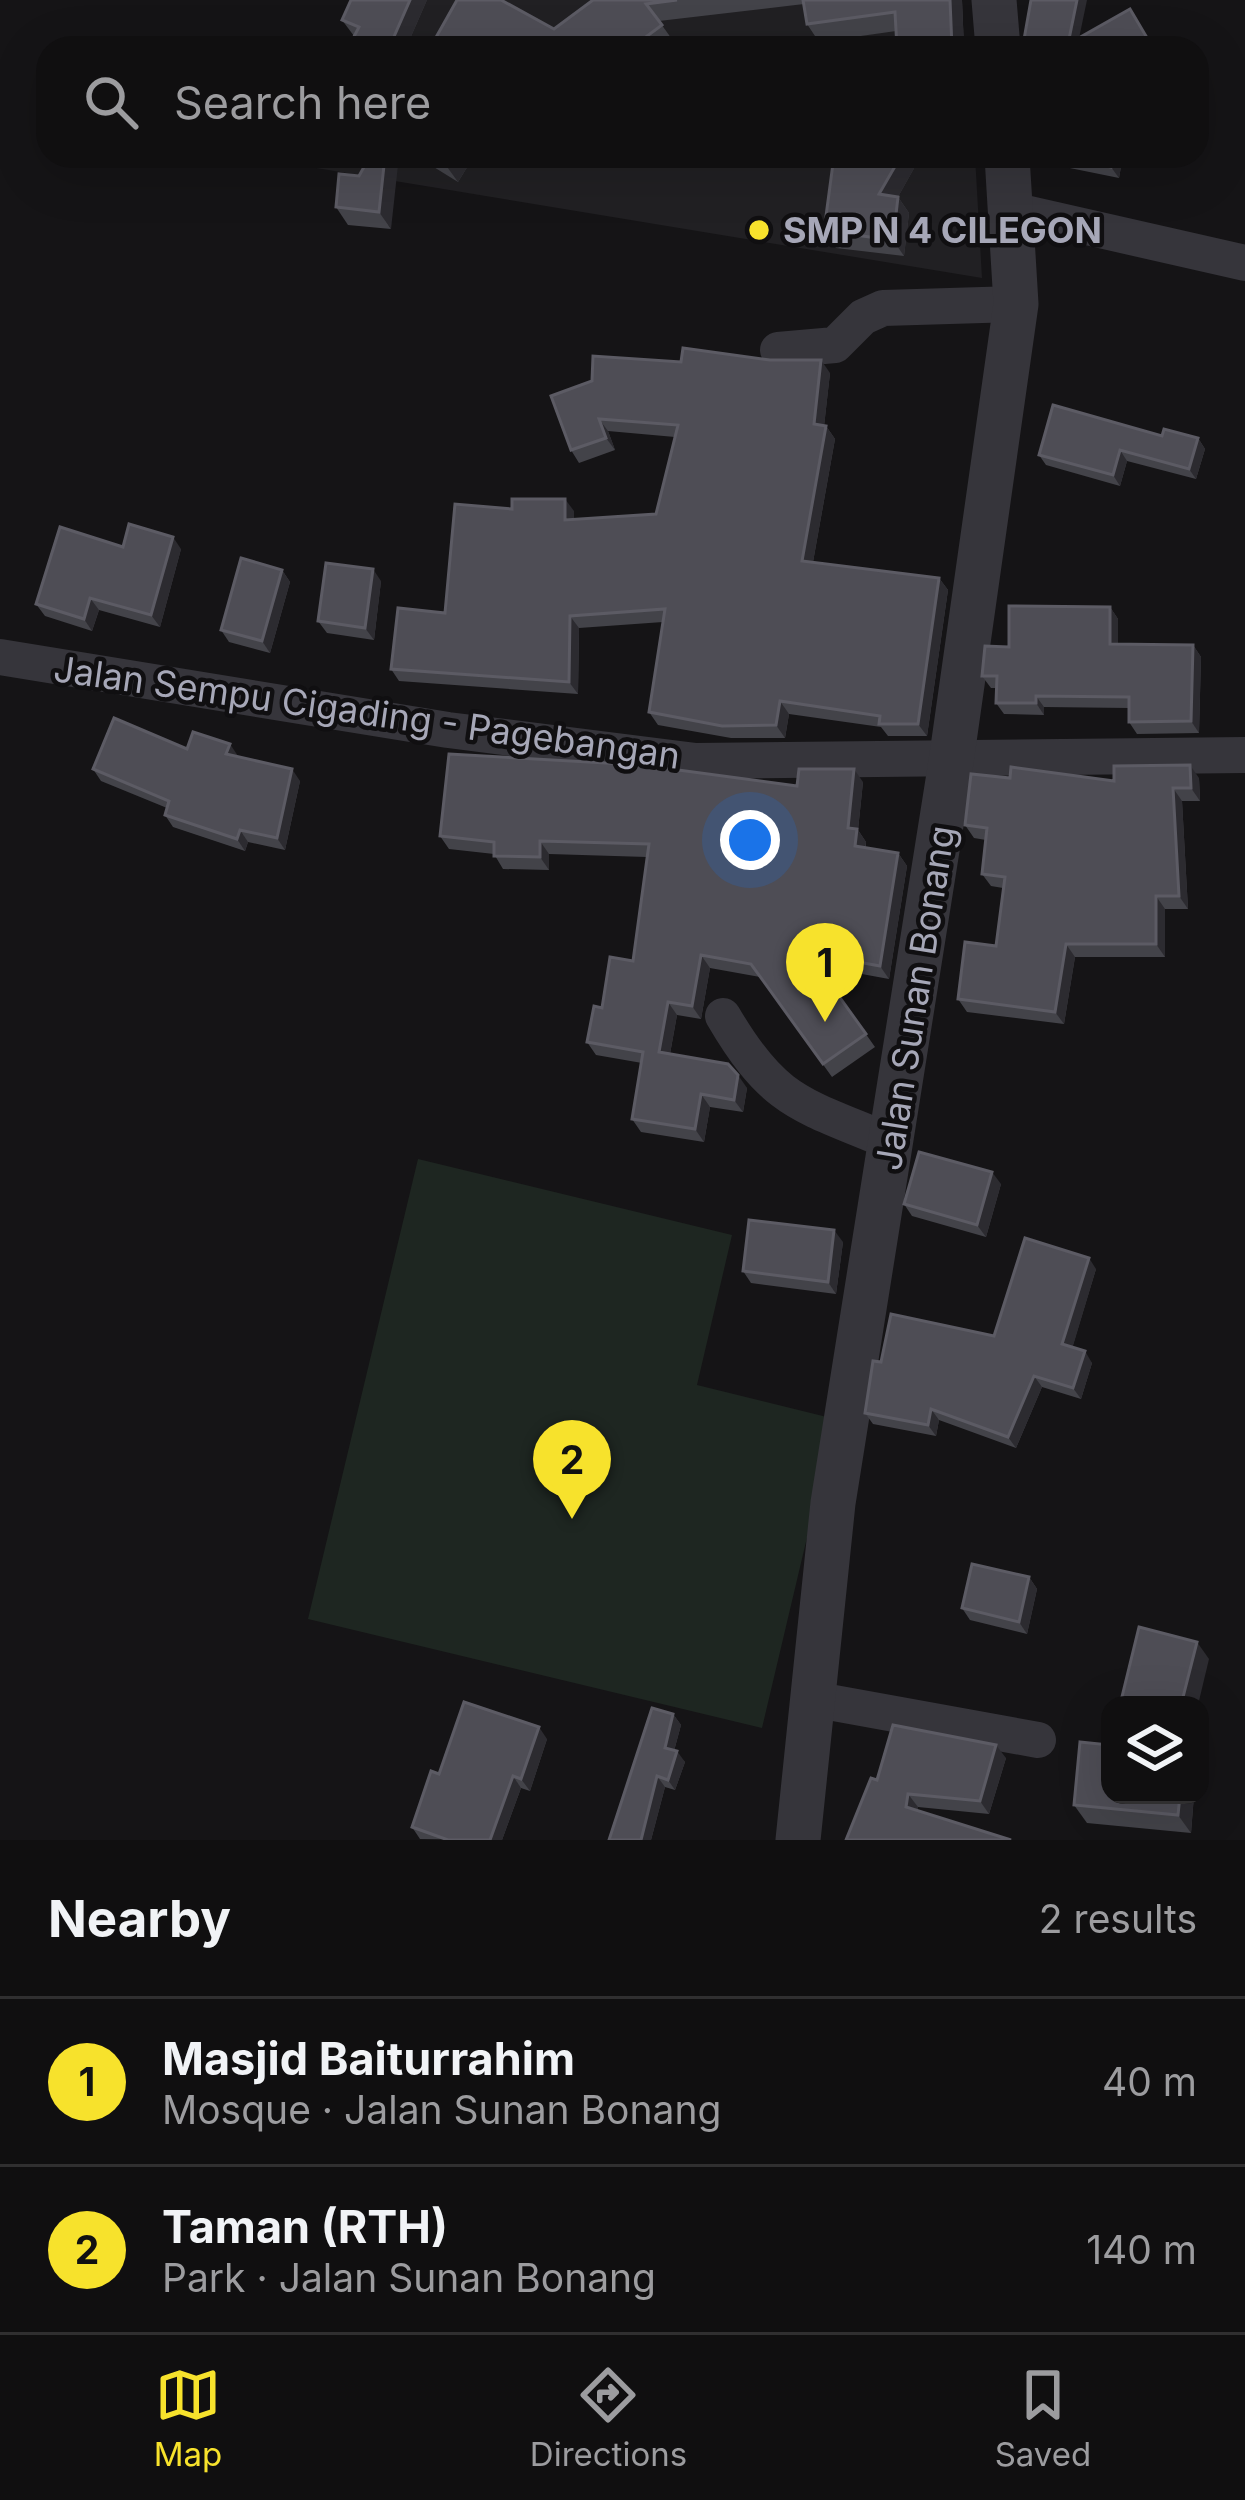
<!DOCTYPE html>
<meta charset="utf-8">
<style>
:root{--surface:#100f10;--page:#1e1d1e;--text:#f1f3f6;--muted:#9c9c9f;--line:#302f30;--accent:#f7e22c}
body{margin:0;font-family:Inter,sans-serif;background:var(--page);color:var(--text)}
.controls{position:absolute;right:36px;bottom:36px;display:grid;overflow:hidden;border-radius:24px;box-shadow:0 12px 48px #0002}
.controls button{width:108px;height:108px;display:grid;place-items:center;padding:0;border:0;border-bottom:3px solid var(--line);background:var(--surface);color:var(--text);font:60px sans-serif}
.you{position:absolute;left:750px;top:840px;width:42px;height:42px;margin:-30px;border:9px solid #fff;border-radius:50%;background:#1a73e8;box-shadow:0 0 0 18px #1a73e833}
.badge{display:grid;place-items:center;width:78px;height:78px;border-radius:50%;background:var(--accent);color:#111;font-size:39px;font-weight:700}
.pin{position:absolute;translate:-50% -99px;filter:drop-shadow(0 3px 6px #0008)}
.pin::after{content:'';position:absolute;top:63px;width:42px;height:36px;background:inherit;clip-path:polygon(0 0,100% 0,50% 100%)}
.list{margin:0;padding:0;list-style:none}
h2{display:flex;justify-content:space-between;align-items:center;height:156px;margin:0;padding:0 48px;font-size:51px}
h2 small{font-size:39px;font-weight:400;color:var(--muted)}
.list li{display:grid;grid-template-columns:78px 1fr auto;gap:36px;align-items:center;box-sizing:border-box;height:168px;padding:0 48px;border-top:3px solid var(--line)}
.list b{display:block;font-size:45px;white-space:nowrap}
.list p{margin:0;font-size:39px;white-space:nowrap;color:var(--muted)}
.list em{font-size:39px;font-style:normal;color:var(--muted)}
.icon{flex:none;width:66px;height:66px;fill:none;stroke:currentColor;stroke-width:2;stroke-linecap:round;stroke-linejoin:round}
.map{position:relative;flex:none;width:1245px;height:1840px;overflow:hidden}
.search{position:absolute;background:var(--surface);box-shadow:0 12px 48px #0002;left:36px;right:36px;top:36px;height:132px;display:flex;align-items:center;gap:30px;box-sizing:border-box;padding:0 42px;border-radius:36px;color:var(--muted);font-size:45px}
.sheet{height:492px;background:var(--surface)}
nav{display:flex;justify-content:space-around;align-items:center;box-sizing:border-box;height:168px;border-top:3px solid var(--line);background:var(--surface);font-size:33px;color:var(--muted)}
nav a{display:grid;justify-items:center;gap:6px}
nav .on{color:var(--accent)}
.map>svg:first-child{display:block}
</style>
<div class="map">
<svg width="1245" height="1840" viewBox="0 0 1245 1840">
<rect width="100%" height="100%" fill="#151416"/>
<!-- built -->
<g fill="#212023">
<path d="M 427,0 L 479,0 L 455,48 L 406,48 Z"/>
<path d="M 482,0 L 629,0 L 565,48 Z"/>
<path d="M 642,0 L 813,0 L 820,42 L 885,32 L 881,0 L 908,48 L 666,48 L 674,42 Z"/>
<path d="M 301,156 L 391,156 L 408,166 L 414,156 L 422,156 L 457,181 L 474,156 L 825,156 L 898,197 L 921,156 L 975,156 L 982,278 L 298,165 Z"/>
</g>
<!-- green -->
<path fill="#1e2621" d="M 418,1159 L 732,1235 L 697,1385 L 835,1419 L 762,1728 L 308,1619 Z"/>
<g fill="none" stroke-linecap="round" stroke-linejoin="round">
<!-- minor -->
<g stroke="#36353b" stroke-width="36">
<path d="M 1012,210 L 1245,263"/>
<path d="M 778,350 L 835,345 L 863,317 L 883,308 L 1016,304"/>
<path d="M 0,657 L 448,730 L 696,761 L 1245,755"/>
<path d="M 723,1016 C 775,1105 802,1104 893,1143"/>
<path d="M 812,1699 L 1038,1740"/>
</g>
<!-- tertiary -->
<g stroke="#36353b" stroke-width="45">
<path d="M 994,0 L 998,48"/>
<path d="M 798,1840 L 833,1503 L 951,762 L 1016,304 L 1007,156"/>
</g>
</g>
<!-- wall -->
<g fill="#434349">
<path d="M 427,0 L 406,48 L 348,48 L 354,36 L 342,20 Z"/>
<path d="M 593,0 L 962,0 L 964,48 L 896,31 L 819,42 L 807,24 L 804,4 L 659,21 L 674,42 L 666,48 L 430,48 L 554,29 Z"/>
<path d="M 416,156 L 474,156 L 458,182 Z"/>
<path d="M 822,156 L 921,156 L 898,197 L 909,213 L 904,256 L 836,248 L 824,231 L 833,161 Z"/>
<path d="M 1044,156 L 1123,156 L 1119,178 L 1050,164 Z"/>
<path d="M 359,176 L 391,229 L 348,225 L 336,207 Z"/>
<path d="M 830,373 L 824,426 L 826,426 L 835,439 L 813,562 L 939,578 L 948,590 L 927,736 L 888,736 L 881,727 L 789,714 L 785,738 L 731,738 L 658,725 L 649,712 L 663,622 L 579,628 L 578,694 L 399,681 L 391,669 L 445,613 L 512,509 L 574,511 L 574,520 L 656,514 L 675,437 L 608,431 L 615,450 L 579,463 L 571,450 L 551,396 Z"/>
<path d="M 1198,438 L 1205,449 L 1196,479 L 1127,461 L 1120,486 L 1046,465 L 1039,455 Z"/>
<path d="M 123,547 L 181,549 L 160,627 L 99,610 L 92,631 L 45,616 L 36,604 Z"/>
<path d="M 282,570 L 290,582 L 270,653 L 229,642 L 221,630 Z"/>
<path d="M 381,581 L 374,640 L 327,633 L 318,621 Z"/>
<path d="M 1110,607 L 1118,619 L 1118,644 L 1193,645 L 1201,657 L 1199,733 L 1137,734 L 1129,722 L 1129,708 L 1044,707 L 1044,715 L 1004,714 L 996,703 L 997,688 L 991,688 L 982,676 L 1009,647 Z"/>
<path d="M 187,749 L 238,756 L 300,781 L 285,850 L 248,842 L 245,851 L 173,827 L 165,815 L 167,808 L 101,781 L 93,769 Z"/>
<path d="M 1010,778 L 1114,781 L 1199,778 L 1200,801 L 1182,801 L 1188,909 L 1165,909 L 1165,957 L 1075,957 L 1064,1024 L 967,1012 L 958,999 L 996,946 L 1003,888 L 991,886 L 982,874 L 986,840 L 974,838 L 965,825 Z"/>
<path d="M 863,782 L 858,830 L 866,842 L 866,848 L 898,853 L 907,866 L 889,979 L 818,966 L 875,1047 L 832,1077 L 760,977 L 710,968 L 701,1019 L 677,1015 L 670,1054 L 747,1088 L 743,1112 L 710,1107 L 704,1142 L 641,1132 L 632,1119 L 642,1063 L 596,1055 L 587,1042 L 602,1008 L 633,961 L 647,857 L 549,854 L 549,870 L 503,869 L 494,854 L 449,849 L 440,836 L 797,786 Z"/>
<path d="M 1001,1184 L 986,1237 L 912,1216 L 904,1204 Z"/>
<path d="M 843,1242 L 836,1294 L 751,1283 L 743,1271 Z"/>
<path d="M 1096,1269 L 1072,1348 L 1092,1363 L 1081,1399 L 1042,1387 L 1016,1448 L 939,1420 L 936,1436 L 873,1424 L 865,1413 L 881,1362 L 994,1336 Z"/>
<path d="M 1029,1577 L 1037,1589 L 1027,1634 L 970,1620 L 962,1608 Z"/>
<path d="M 652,1708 L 673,1714 L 681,1725 L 674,1751 L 685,1762 L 675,1790 L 665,1787 L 651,1840 Z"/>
<path d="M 547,1739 L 530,1791 L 521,1788 L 502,1840 L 420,1839 L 412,1827 L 439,1774 Z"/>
<path d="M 1006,1758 L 989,1814 L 918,1807 L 917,1811 L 846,1840 L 877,1780 Z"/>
<path d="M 1110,1795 L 1194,1795 L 1191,1833 L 1087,1823 L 1074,1805 Z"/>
</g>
<!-- shaded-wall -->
<g fill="#2c2b30">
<path d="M 410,0 L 427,0 L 406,48 L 389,48 Z"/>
<path d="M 950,0 L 962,0 L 964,48 L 952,48 Z"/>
<path d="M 1077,0 L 1087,0 L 1077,48 L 1068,44 Z"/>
<path d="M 385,156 L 399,156 L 391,229 L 379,212 Z"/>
<path d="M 451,156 L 474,156 L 458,182 L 445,164 Z"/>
<path d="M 901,156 L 921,156 L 898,197 L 909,213 L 904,256 L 893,240 L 879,194 Z"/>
<path d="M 1113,156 L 1123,156 L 1119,178 L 1111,167 Z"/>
<path d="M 821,360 L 830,373 L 823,436 L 814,424 Z"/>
<path d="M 599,419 L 608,431 L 615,450 L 606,438 Z"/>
<path d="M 826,426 L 835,439 L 811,573 L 802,561 Z"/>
<path d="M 1198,438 L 1205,449 L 1196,479 L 1189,469 Z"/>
<path d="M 1120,450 L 1127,461 L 1120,486 L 1113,475 Z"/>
<path d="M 565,499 L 574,511 L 574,533 L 565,520 Z"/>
<path d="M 173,537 L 181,549 L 160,627 L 151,615 Z"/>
<path d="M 373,569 L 381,581 L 374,640 L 365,628 Z"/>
<path d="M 282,570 L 290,582 L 270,653 L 262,641 Z"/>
<path d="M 939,578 L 948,590 L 927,736 L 918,724 Z"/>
<path d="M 90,598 L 99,610 L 92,631 L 84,619 Z"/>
<path d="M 1110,607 L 1118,619 L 1118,656 L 1110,644 Z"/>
<path d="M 570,616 L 579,628 L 578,694 L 569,682 Z"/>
<path d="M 1193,645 L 1201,657 L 1199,733 L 1191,721 Z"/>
<path d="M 1036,696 L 1044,707 L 1044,715 L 1036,703 Z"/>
<path d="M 780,701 L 789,714 L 785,738 L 776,725 Z"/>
<path d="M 230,744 L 238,756 L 235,766 L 226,754 Z"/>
<path d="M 1190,765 L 1199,778 L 1200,801 L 1191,788 Z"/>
<path d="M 292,769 L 300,781 L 285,850 L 277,838 Z"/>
<path d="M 854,769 L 863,782 L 858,830 L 866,842 L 864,859 L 855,846 L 848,828 Z"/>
<path d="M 1173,788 L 1182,801 L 1188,909 L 1179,896 Z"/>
<path d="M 240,830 L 248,842 L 245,851 L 237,839 Z"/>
<path d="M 540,841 L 549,854 L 549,870 L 540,857 Z"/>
<path d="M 898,853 L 907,866 L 889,979 L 880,966 Z"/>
<path d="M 1156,896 L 1165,909 L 1165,957 L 1156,944 Z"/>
<path d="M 1066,944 L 1075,957 L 1064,1024 L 1055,1012 Z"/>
<path d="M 701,955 L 710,968 L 701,1019 L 692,1006 Z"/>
<path d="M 668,1002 L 677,1015 L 668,1065 L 659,1052 Z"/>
<path d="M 738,1075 L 747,1088 L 743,1112 L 734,1100 Z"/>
<path d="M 701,1094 L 710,1107 L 704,1142 L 695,1129 Z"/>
<path d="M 992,1172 L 1001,1184 L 986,1237 L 977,1225 Z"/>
<path d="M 834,1230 L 843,1242 L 836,1294 L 828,1282 Z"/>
<path d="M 1089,1258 L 1096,1269 L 1070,1356 L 1062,1344 Z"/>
<path d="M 1085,1351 L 1092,1363 L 1081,1399 L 1073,1388 Z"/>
<path d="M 1034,1376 L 1042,1387 L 1016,1448 L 1008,1437 Z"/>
<path d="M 931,1409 L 939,1420 L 936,1436 L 928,1425 Z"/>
<path d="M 1029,1577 L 1037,1589 L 1027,1634 L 1019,1622 Z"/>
<path d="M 1197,1642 L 1209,1659 L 1198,1705 L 1181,1705 Z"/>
<path d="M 673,1714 L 681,1725 L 672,1758 L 665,1748 Z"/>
<path d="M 539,1727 L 547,1739 L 530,1791 L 521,1779 Z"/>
<path d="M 996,1745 L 1006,1758 L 989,1814 L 980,1801 Z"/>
<path d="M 677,1751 L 685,1762 L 675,1790 L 668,1780 Z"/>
<path d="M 513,1776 L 521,1788 L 502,1840 L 490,1840 Z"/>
<path d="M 657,1776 L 665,1787 L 651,1840 L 641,1840 Z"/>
<path d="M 908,1794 L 918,1807 L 915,1820 L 906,1807 Z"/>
<path d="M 1180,1795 L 1194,1795 L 1191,1833 L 1178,1815 Z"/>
</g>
<!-- building -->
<g fill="#4e4d55" stroke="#5c5b64" stroke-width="3">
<path d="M 351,0 L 410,0 L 389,48 L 348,48 L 359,27 L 342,20 Z"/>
<path d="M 457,0 L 501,0 L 554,29 L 593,0 L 677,0 L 646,4 L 662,25 L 631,48 L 430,48 Z"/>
<path d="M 803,0 L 950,0 L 952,48 L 897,48 L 895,12 L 807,24 Z"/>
<path d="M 1031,0 L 1077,0 L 1068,44 L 1130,9 L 1153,48 L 1037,48 L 1023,45 Z"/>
<path d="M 734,38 L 753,48 L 729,48 Z"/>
<path d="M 370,156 L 385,156 L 379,212 L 336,207 L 339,174 L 359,176 Z"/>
<path d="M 432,156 L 451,156 L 445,164 Z"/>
<path d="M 834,156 L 901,156 L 879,194 L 898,197 L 893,240 L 824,231 Z"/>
<path d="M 1054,156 L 1113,156 L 1111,167 Z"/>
<path d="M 683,348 L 770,360 L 821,360 L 814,424 L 826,426 L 802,561 L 939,578 L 918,724 L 879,724 L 880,716 L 780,701 L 776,725 L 722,726 L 649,712 L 665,609 L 570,616 L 569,682 L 391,669 L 398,608 L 445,613 L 455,504 L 512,509 L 512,499 L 565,499 L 565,520 L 656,514 L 678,425 L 599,419 L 606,438 L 571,450 L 551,396 L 592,381 L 593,356 L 681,362 Z"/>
<path d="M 1053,405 L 1162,436 L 1164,429 L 1198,438 L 1189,469 L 1120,450 L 1113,475 L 1039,455 Z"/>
<path d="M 129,524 L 173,537 L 151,615 L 90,598 L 84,619 L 36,604 L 60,527 L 123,547 Z"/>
<path d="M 241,558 L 282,570 L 262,641 L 221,630 Z"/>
<path d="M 326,563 L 373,569 L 365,628 L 318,621 Z"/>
<path d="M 1009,606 L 1110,607 L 1110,644 L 1193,645 L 1191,721 L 1129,722 L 1129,697 L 1036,696 L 1036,703 L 996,703 L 997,676 L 982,676 L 985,646 L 1009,647 Z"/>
<path d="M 114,718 L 187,749 L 193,732 L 230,744 L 226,754 L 292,769 L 277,838 L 240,830 L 237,839 L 165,815 L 169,801 L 93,769 Z"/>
<path d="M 449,754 L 641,765 L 797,786 L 799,769 L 854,769 L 848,828 L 857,829 L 855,846 L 898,853 L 880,966 L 808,953 L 866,1034 L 823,1064 L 751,964 L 701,955 L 692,1006 L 668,1002 L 659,1052 L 728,1064 L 738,1075 L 734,1100 L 701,1094 L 695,1129 L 632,1119 L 643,1052 L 587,1042 L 594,1006 L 602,1008 L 610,957 L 633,961 L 649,844 L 540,841 L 540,857 L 494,856 L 494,842 L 440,836 Z"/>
<path d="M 1190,765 L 1191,788 L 1173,788 L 1179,896 L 1156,896 L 1156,944 L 1066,944 L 1055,1012 L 958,999 L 965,942 L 996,946 L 1005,877 L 982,874 L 987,828 L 965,825 L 971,774 L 1010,778 L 1011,767 L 1114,781 L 1114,766 Z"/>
<path d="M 919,1152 L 992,1172 L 977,1225 L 904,1204 Z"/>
<path d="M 749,1220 L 834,1230 L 828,1282 L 743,1271 Z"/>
<path d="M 1025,1238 L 1089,1258 L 1062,1344 L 1085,1351 L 1073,1388 L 1034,1376 L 1008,1437 L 931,1409 L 928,1425 L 865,1413 L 873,1361 L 881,1362 L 891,1314 L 994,1336 Z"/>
<path d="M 972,1564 L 1029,1577 L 1019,1622 L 962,1608 Z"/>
<path d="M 1139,1627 L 1197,1642 L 1181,1705 L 1120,1705 Z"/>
<path d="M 464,1702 L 539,1727 L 521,1779 L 513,1776 L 490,1840 L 448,1840 L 412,1827 L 431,1771 L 439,1774 Z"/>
<path d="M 652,1708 L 673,1714 L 665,1748 L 677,1751 L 668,1780 L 657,1776 L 641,1840 L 609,1840 Z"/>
<path d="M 893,1725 L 996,1745 L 980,1801 L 908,1794 L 906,1807 L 1011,1840 L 846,1840 L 871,1778 L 877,1780 Z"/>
<path d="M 1080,1742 L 1110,1745 L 1110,1795 L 1180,1795 L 1178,1815 L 1074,1805 Z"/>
</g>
<!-- markers -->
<circle fill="#f7e22c" stroke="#100f11" stroke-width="4.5" cx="759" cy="230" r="12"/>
<g text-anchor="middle" stroke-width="9" stroke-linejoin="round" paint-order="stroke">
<!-- poi labels -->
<g font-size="36" font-weight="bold" fill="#a6a7b7" stroke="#100f11" text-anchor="start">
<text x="783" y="243">SMP N 4 CILEGON</text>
</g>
<!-- street labels -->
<g font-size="36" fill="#a6a7b7" stroke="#100f11">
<text transform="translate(367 712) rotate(8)" y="13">Jalan Sempu Cigading - Pagebangan</text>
<text transform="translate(915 998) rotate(-81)" y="13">Jalan Sunan Bonang</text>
</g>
</g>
</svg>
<div class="controls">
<button><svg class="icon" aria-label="layers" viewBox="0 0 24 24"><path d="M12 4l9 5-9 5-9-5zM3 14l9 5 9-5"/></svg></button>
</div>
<div class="you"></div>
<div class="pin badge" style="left:825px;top:1022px">1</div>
<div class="pin badge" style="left:572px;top:1519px">2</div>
<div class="search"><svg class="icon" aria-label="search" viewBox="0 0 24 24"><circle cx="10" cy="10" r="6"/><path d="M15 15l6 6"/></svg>Search here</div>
</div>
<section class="sheet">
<h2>Nearby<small>2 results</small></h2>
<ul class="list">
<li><span class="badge">1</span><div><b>Masjid Baiturrahim</b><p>Mosque · Jalan Sunan Bonang</p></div><em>40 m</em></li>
<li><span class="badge">2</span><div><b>Taman (RTH)</b><p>Park · Jalan Sunan Bonang</p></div><em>140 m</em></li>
</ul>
</section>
<nav>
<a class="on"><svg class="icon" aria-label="map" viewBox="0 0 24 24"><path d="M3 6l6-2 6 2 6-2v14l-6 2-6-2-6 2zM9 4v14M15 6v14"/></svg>Map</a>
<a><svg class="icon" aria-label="directions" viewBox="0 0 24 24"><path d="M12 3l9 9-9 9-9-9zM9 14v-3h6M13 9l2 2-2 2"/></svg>Directions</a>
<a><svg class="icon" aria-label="saved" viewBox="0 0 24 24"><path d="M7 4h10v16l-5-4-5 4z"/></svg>Saved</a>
</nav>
